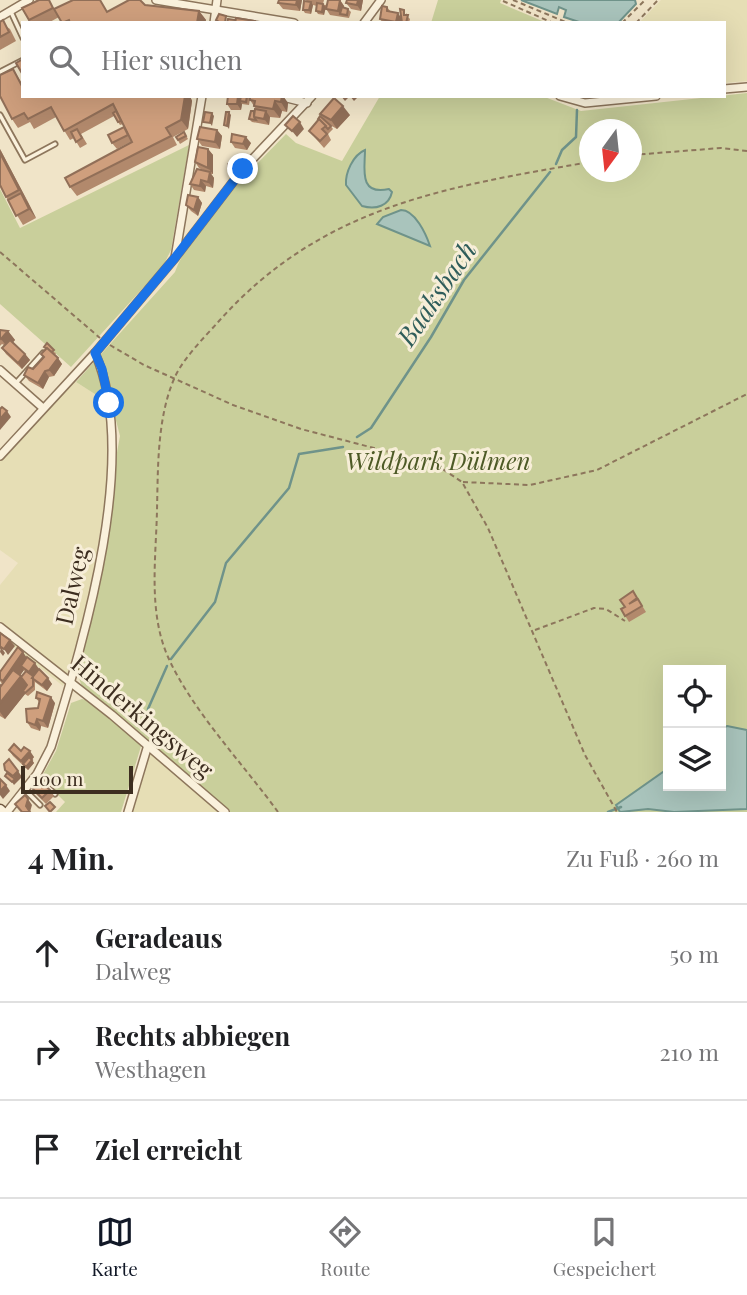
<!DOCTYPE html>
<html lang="de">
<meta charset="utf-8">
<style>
:root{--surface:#fff;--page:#f6f6f6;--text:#202124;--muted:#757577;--line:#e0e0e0;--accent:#111827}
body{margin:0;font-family:"Playfair Display",serif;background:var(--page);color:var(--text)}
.controls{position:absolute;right:21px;bottom:21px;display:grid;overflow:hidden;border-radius:0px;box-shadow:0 7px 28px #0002}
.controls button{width:63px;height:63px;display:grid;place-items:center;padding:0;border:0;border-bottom:2px solid var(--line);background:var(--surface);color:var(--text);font:35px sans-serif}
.compass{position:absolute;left:579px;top:119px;width:63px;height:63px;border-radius:50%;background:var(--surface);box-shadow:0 7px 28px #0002;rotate:195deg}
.scale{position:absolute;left:21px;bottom:18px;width:112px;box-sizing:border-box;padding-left:7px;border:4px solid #3d2e20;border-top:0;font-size:19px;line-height:24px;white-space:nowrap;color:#3d2e20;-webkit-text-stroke:5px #f7eed8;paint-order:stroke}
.stop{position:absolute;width:21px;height:21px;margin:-16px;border:5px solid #1a73e8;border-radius:50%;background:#fff}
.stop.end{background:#1a73e8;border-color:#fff;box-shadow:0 2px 7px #0008}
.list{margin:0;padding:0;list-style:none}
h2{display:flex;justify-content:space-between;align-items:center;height:91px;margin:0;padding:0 28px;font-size:30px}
h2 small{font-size:23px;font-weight:400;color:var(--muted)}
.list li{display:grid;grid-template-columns:46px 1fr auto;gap:21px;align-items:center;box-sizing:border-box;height:98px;padding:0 28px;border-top:2px solid var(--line)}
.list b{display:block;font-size:26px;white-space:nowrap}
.list p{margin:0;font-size:23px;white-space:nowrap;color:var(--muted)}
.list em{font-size:23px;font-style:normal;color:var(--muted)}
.icon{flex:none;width:38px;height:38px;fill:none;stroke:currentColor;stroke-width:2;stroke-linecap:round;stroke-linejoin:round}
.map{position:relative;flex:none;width:747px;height:812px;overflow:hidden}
.search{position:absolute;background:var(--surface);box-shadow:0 7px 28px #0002;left:21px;right:21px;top:21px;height:77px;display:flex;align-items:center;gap:18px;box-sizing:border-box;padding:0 24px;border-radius:0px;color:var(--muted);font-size:26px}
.sheet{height:385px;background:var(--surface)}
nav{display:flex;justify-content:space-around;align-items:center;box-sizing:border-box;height:98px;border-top:2px solid var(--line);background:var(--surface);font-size:19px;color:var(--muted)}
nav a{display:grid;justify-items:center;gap:4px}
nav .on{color:var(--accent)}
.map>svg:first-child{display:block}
</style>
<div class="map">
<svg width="747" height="812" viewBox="0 0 747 812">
<rect width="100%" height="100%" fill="#f0e4c8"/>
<!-- farmland -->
<g fill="#e6deb5">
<path d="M 661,0 L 747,0 L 747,81 L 724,83 L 724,23 L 639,23 Z"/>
<path d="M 71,379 L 109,403 L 114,439 L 87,619 L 63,686 L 0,636 L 0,585 L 18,563 L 0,550 L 0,456 Z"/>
<path d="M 150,751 L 222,812 L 131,812 Z"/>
</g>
<!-- green -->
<g fill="#c9cf9b" fill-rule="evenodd">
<path d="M 438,0 L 501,0 L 500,3 L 547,23 L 431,23 Z"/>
<path d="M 747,93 L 747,812 L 228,812 L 82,687 L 77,672 L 120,436 L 112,405 L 76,382 L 175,272 C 189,231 255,166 286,134 L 296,143 L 342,161 L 380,96 L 542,96 L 581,111 ZM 590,130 L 632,130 L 632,172 L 590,172 ZM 668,670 L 721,670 L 721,786 L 668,786 Z"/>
<path d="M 189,145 L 171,250 L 163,266 L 71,367 L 0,304 L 0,189 L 20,228 Z"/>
<path d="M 82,699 L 89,701 L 142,743 L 121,812 L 56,812 L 65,802 L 41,778 L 56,751 L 71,703 Z"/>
</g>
<!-- water -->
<g fill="#a9c4bc" stroke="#6f938a" stroke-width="2">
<path d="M 521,0 L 635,0 L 636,4 L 618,23 L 582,23 L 564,17 L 566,10 L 559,7 L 557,14 Z"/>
<path d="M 365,150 C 365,168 358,196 389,189 L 392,192 C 389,206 376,210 362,206 L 346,185 C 345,173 353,155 365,150 Z"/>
<path d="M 401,210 C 415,210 426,234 430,246 L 377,224 L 383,217 Z"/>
<path d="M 727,726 L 747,730 L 747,809 L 674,812 L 648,809 L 620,812 L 616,805 L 663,772 L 668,771 L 668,786 L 721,786 L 721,729 Z"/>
</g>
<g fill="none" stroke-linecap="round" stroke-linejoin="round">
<!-- stream -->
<g stroke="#6f938a" stroke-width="2.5">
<path d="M 556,164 L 562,150 L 576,137 L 577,110"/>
<path d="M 357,437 L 371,428 L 431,337 L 464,280 L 550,172"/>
<path d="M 171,659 L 215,602 L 226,563 L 289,488 L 299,454 L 343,447"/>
<path d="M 149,734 L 148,709 L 167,666"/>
<path d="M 608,812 L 621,807"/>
</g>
<defs>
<g id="lane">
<path d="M 11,12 L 23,38"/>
<path d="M 0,72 L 23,60"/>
<path d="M 0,115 L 25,160 L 55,144"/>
<path d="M 16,383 L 43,353"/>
<path d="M 37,777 L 55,794"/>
<path d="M 25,790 L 40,805"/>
</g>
<g id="street">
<path d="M 156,0 L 294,23"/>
<path d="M 0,17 L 29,0"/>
<path d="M 214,23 L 217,0"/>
<path d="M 364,23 L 381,0"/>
<path d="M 724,89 L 747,87"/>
<path d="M 279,96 L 307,103"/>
<path d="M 560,96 L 585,103 L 656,96"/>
<path d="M 175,258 L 202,96"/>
<path d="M 0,370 L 43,408"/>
<path d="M 0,456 L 95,353 L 174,259 L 243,169 L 312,96"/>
<path d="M 0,627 L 112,715 L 225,812"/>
<path d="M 7,812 L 37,774 L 51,747 C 83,642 141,457 95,353"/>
<path d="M 128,812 L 148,745"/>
</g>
<path id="secondary" d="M 0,810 L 2,812"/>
</defs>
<!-- lane casing -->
<use href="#lane" stroke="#8d765c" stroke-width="7"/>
<!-- street casing -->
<use href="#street" stroke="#8d765c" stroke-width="10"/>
<!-- secondary casing -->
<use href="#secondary" stroke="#6f573f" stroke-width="13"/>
<!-- path -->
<g stroke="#8d765c" stroke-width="2" stroke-dasharray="5 3.5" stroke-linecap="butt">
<path d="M 513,0 L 568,23"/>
<path d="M 503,1 L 553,23"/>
<path d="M 622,23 L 645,0"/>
<path d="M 636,23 L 658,0"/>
<path d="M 632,155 L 721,148 L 747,151"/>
<path d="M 0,252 L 100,338"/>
<path d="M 110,345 L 144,365 L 233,405 L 301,429 L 435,464 L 462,482 L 488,528 L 585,755 L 617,812"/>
<path d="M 463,482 L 530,485 L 597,470 L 747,394"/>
<path d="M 535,630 L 594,608 L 606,609 L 625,621"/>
<path d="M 278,812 C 244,765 191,709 168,657 C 148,612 156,558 157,510 C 158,468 157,419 174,379 C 183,358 204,338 219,321 C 322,206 445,187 590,162"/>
</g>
<!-- lane -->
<use href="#lane" stroke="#faf1dc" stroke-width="3.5"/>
<!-- street -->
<use href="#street" stroke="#faf1dc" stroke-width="7"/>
<!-- secondary -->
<use href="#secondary" stroke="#faf1dc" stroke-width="10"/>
</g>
<!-- wall -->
<g fill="#b2896c" fill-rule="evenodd">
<path d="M 39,0 L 56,9 L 108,11 L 145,5 L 199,11 L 206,20 L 205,23 L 61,23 L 59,17 L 48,23 L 30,23 L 22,8 Z"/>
<path d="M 302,0 L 300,11 L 283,9 L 278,3 Z"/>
<path d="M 306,0 L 324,0 L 323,4 L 325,5 L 340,0 L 344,6 L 344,8 L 348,9 L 351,12 L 349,18 L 330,15 L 325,7 L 324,15 L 318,14 L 316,11 L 317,6 L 313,5 L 311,14 L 305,13 L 303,10 L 307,2 Z"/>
<path d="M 347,0 L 363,0 L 361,11 L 351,9 L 346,3 Z"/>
<path d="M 387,7 L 391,12 L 401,18 L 407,13 L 406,15 L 410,19 L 409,23 L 383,23 L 380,19 Z"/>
<path d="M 0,22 L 10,29 L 16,41 L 0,50 Z"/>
<path d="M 13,69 L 23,85 L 23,96 L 190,96 L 192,101 L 188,129 L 173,137 L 177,145 L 77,196 L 70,187 L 132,141 L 117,149 L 112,143 L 124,127 L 123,124 L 120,125 L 114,116 L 81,134 L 87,144 L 80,148 L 74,138 L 70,140 L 56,117 L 34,129 L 30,122 L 18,128 L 12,119 Z"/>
<path d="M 248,96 L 250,99 L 249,105 L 242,104 L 241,110 L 231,110 L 227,104 Z"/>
<path d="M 250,96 L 283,96 L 288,103 L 287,112 L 282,111 L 280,118 L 270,117 L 269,125 L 252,122 L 249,119 L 256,109 L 250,100 Z"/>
<path d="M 320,114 L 350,115 L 337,129 L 330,125 L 333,129 L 328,134 L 331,140 L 324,148 L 309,131 L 324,120 Z"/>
<path d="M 217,130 L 222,136 L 220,149 L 202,146 L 197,139 Z"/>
<path d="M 184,132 L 188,139 L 180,144 L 176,137 Z"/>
<path d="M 231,142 L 251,143 L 247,150 L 235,148 Z"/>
<path d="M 0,149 L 36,218 L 23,225 L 6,197 Z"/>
<path d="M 208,149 L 213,155 L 213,174 L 211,174 L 214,178 L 213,188 L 206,186 L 205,192 L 194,190 L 190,184 L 205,171 L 199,168 L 195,162 Z"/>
<path d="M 239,162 L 242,168 L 231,171 L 228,168 Z"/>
<path d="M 198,197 L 202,203 L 198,216 L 191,211 L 186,205 Z"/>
<path d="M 0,330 L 8,331 L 15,340 L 13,342 L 25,354 L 30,360 L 22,369 L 6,354 L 2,348 L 4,345 L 2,344 L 0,346 Z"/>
<path d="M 44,347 L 56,353 L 55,355 L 62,364 L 54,376 L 49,377 L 43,389 L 29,381 L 24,375 L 33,369 L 43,357 L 41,354 L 46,349 Z"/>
<path d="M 633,591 L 646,612 L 629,622 L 621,609 L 625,607 Z"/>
<path d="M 27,658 L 39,670 L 52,684 L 47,691 L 35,682 L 35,690 L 28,696 L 25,694 L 5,719 L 0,716 L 0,685 L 1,686 L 2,684 L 0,681 L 0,672 ZM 24,670 L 25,672 L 21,677 L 20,675 Z"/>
<path d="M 36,698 L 55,703 L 48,728 L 41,726 L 40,731 L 31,728 L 27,722 L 38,708 L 39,702 Z"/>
<path d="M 9,750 L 21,751 L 34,757 L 32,760 L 34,763 L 28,770 L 13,756 Z"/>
<path d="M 32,788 L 50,790 L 54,796 L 46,804 L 36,794 Z"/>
</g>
<!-- shaded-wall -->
<g fill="#916f58">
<path d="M 297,0 L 302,0 L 300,11 L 296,5 Z"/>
<path d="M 340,0 L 344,6 L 343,15 L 340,14 L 342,17 L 338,11 Z"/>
<path d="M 358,0 L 363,0 L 361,11 L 357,5 Z"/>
<path d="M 311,2 L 313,5 L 311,14 L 309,10 Z"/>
<path d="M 323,4 L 326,7 L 324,15 L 322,12 Z"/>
<path d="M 199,11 L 206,20 L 205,23 L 197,23 Z"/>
<path d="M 398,13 L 402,19 L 401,23 L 396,22 Z"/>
<path d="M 185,96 L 190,96 L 192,101 L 188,129 L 181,120 Z"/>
<path d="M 238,96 L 243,96 L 240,101 L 242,104 L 241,110 L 237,104 Z"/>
<path d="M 282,96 L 283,96 L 288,103 L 287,112 L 281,102 Z"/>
<path d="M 341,96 L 348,96 L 349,97 L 345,101 Z"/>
<path d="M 350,96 L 357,96 L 358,97 L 354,101 Z"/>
<path d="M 275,101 L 282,111 L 280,118 L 273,109 Z"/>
<path d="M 343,106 L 350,115 L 337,129 L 331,120 Z"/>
<path d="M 266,111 L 270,117 L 269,125 L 264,119 Z"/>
<path d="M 229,112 L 231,115 L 229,129 L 227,126 Z"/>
<path d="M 212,113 L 214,116 L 212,126 L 210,123 Z"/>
<path d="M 300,122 L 304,129 L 297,137 L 292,131 Z"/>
<path d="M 217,130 L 222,136 L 220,149 L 215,142 Z"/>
<path d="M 246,137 L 251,143 L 247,150 L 243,144 Z"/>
<path d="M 0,149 L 28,202 L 19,190 L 0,153 Z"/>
<path d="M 208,149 L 213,155 L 213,174 L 208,168 Z"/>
<path d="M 210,172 L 214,178 L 213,188 L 208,182 Z"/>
<path d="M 201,180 L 206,186 L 205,192 L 200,186 Z"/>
<path d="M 21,193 L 28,202 L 36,218 L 29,209 Z"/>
<path d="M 198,197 L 202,203 L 198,216 L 194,210 Z"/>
<path d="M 8,331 L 15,340 L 8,348 L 1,339 Z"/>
<path d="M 25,354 L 30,360 L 22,369 L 18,363 Z"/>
<path d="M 58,358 L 62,364 L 54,376 L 49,370 Z"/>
<path d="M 45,371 L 49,377 L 43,389 L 38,383 Z"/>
<path d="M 7,411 L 11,417 L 0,430 L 0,419 Z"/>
<path d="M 10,640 L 15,646 L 8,655 L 4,649 Z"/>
<path d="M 1,647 L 5,653 L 3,656 L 0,652 Z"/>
<path d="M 23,652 L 29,661 L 21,666 L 24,670 L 10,690 L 21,676 L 29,688 L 23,691 L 25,694 L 5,719 L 0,712 L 0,703 L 10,690 L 3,681 Z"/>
<path d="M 35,663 L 39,669 L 33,678 L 29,672 Z"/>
<path d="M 48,678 L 52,684 L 47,691 L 42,685 Z"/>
<path d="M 51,697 L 55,703 L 48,728 L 43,721 Z"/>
<path d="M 37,719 L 41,726 L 40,731 L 35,725 Z"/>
<path d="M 30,751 L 34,757 L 26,766 L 23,764 L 25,767 L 21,761 Z"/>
<path d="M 32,760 L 34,763 L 28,770 L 26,767 Z"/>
<path d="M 18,771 L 22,777 L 14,785 L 12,782 L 15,779 L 13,776 Z"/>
<path d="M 6,785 L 10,791 L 3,799 L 0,795 L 0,791 Z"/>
<path d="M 28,799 L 32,805 L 30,812 L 26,806 Z"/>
</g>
<!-- building -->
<g fill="#cf9f7d" stroke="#916f58" stroke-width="2">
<path d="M 39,0 L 49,0 L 53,8 L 29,20 L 22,8 Z"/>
<path d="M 73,0 L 100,0 L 107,12 L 129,0 L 140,0 L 145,5 L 199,11 L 197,23 L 70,23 L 69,20 L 62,23 L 54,9 Z"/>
<path d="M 279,0 L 297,0 L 296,5 L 278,3 Z"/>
<path d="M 328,0 L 340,0 L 338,11 L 326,9 Z"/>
<path d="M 347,0 L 358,0 L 357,5 L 346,3 Z"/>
<path d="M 304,1 L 311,2 L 309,10 L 303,10 Z"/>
<path d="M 317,3 L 323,4 L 322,12 L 316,11 Z"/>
<path d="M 382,6 L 387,7 L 387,11 L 398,13 L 396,22 L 380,19 Z"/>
<path d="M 342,7 L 348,9 L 347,15 L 340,14 Z"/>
<path d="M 400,9 L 404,10 L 404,15 L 408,15 L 406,23 L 402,23 Z"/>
<path d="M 219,14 L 226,16 L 225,23 L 221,23 L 216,20 Z"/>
<path d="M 236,18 L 255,21 L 255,23 L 235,23 Z"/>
<path d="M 228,19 L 235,20 L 235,23 L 227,23 Z"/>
<path d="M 3,20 L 9,32 L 0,37 L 0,22 Z"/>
<path d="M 23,59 L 23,75 L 16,63 Z"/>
<path d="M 13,69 L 23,88 L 23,96 L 185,96 L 181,120 L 166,128 L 171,136 L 70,187 L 65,178 L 132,142 L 113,104 L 64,131 L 51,107 L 28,119 L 24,113 L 12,119 L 0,96 L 0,75 Z"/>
<path d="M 228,96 L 238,96 L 237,104 L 227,104 Z"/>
<path d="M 241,96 L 247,96 L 246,102 L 240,101 Z"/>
<path d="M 250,96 L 282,96 L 281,102 L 275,101 L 273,109 L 254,106 L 255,101 L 250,100 Z"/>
<path d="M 334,98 L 343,106 L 331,120 L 320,114 Z"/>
<path d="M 255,109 L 266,111 L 264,119 L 254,117 Z"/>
<path d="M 116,111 L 121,121 L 118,122 L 113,113 Z"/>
<path d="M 251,111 L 254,111 L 254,117 L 256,120 L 249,119 Z"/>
<path d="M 205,112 L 212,113 L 210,123 L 203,122 Z"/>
<path d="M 226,112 L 229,112 L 227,126 L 224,125 Z"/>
<path d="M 293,116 L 300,122 L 292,131 L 285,125 Z"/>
<path d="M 320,116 L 331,126 L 328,129 L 318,119 Z"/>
<path d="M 319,119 L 326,126 L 322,129 L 327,134 L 320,141 L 309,131 Z"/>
<path d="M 124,127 L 128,135 L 112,143 L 108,135 Z"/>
<path d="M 200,127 L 217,130 L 215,142 L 197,139 Z"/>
<path d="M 77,129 L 82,138 L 76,142 L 71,132 Z"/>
<path d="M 184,132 L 186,136 L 178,140 L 176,137 Z"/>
<path d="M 232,134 L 246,137 L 243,144 L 231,142 Z"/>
<path d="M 198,147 L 208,149 L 208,168 L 195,162 Z"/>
<path d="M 0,153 L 19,190 L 6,197 L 0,185 Z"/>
<path d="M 239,162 L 240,165 L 228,168 L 228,164 Z"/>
<path d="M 197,169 L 210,172 L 208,182 L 201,180 L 200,186 L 190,184 Z"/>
<path d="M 21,193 L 29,209 L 16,216 L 8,200 Z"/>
<path d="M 188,195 L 198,197 L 194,210 L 186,205 Z"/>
<path d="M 0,330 L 8,331 L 1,339 L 0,338 Z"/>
<path d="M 10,340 L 25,354 L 18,363 L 2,348 Z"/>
<path d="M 47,343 L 54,350 L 52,352 L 44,347 Z"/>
<path d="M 47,348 L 58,358 L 49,370 L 45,371 L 38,383 L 24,375 L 28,367 L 33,369 L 44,357 L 41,354 Z"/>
<path d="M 2,407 L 7,411 L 0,419 L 0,409 Z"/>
<path d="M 633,591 L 637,598 L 629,604 L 638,599 L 642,606 L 625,616 L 621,609 L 625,607 L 620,600 Z"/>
<path d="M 0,633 L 10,640 L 4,649 L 1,647 L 0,648 Z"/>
<path d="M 18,647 L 23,652 L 3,681 L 0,679 L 0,672 Z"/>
<path d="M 27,657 L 35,663 L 29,672 L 21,666 Z"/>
<path d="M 39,669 L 48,678 L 42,685 L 32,678 Z"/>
<path d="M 13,670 L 21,676 L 0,703 L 0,685 L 1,686 Z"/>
<path d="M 26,671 L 33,676 L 32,678 L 33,678 L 33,686 L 25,693 L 23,691 L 27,685 L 21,677 Z"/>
<path d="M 37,692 L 51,697 L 43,721 L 37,719 L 35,725 L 27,722 L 26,709 L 38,708 L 40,699 L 36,698 Z"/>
<path d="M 14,744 L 21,751 L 24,747 L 30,751 L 21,761 L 9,750 Z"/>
<path d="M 29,757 L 32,760 L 26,767 L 23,764 Z"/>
<path d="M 9,759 L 18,771 L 13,776 L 5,770 L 4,764 Z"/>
<path d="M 7,773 L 15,779 L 12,782 L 5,776 Z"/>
<path d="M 0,779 L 6,785 L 0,791 Z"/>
<path d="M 39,780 L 50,790 L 42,798 L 32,788 Z"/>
<path d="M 25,795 L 28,799 L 26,806 L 30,812 L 22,812 L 15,804 Z"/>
<path d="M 50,802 L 55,807 L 50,812 L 45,806 Z"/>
</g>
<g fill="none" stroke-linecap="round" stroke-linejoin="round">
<!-- route -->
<path stroke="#1a73e8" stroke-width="9" d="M 109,403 L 102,369 L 95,353 L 174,259 L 243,169"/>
</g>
<g text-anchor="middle" stroke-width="6" stroke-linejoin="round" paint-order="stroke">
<!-- park labels -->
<g font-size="24" font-style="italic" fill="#4d5a26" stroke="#f7eed8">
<text x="438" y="470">Wildpark Dülmen</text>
</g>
<!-- street labels -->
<g font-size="24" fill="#3d2e20" stroke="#f7eed8">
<text transform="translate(73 586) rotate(-77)" y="8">Dalweg</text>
<text transform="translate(142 717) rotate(40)" y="8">Hinderkingsweg</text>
</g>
<!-- water labels -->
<g font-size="26" font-style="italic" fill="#2f5d5a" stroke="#f7eed8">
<text transform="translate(437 294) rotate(-56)" y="9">Baaksbach</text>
</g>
</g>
</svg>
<div class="controls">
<button><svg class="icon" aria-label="locate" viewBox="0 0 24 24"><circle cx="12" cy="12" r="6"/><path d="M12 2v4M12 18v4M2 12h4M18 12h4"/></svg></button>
<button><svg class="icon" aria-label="layers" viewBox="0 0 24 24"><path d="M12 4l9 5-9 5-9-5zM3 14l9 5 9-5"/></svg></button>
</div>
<svg class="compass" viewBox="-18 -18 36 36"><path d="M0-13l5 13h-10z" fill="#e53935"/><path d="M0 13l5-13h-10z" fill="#757577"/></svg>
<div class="scale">100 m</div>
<div class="stop" style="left:109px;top:403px"></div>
<div class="stop end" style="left:243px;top:169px"></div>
<div class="search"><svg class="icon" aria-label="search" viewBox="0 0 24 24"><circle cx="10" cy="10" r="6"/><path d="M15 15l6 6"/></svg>Hier suchen</div>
</div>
<section class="sheet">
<h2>4 Min.<small>Zu Fuß · 260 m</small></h2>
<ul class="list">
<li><svg class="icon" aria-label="ahead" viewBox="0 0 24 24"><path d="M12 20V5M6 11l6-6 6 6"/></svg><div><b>Geradeaus</b><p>Dalweg</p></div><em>50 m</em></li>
<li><svg class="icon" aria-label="right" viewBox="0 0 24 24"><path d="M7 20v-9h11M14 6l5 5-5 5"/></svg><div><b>Rechts abbiegen</b><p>Westhagen</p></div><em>210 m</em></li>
<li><svg class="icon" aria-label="arrive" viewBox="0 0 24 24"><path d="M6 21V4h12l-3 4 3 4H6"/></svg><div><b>Ziel erreicht</b></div></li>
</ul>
</section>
<nav>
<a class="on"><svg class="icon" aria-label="map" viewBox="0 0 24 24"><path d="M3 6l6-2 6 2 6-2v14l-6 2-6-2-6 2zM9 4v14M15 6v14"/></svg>Karte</a>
<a><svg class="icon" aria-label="directions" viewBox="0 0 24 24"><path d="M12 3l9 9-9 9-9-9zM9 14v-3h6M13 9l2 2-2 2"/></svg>Route</a>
<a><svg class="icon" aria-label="saved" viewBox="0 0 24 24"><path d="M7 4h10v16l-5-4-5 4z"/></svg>Gespeichert</a>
</nav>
